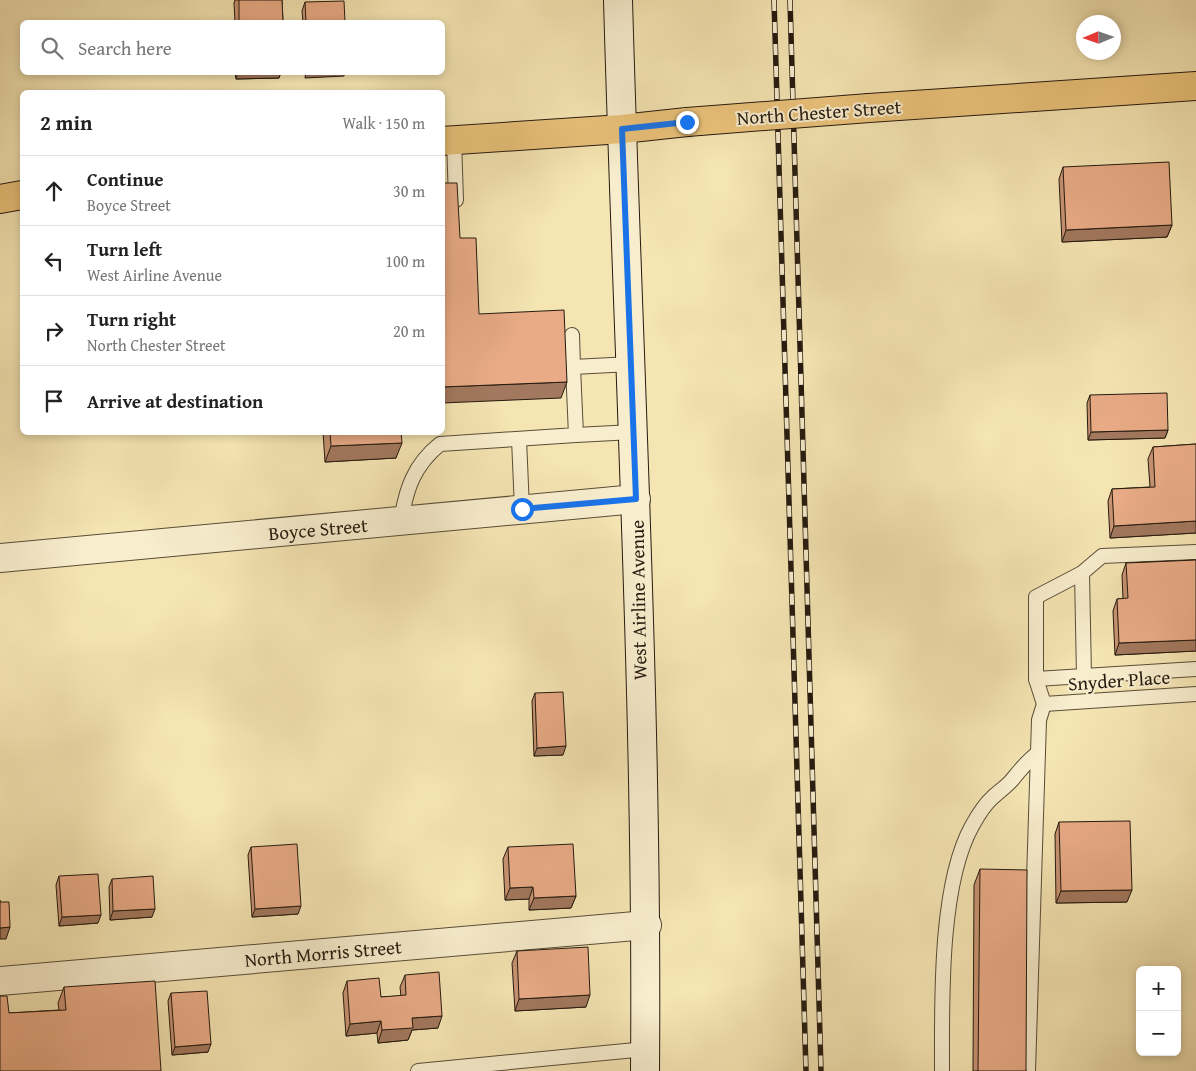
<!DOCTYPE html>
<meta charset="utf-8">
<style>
:root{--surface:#fff;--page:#f2f2f2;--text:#222;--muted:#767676;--line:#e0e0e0}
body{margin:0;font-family:"Gentium Book Plus",serif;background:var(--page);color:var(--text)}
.controls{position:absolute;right:15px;bottom:15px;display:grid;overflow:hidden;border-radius:8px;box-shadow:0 2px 8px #0003}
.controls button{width:45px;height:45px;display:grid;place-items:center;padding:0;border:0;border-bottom:1px solid var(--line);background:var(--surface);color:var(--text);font:25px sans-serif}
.compass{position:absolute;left:1076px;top:15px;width:45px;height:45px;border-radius:50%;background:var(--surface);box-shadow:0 2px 8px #0003;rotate:268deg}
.stop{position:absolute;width:15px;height:15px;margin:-11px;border:4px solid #1a73e8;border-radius:50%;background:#fff}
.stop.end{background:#1a73e8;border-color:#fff;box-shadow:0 1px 5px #0008}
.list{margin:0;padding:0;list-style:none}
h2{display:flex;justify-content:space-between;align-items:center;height:65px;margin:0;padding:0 20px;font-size:21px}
h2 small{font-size:16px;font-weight:400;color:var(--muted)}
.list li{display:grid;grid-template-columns:32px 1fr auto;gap:15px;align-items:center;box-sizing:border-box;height:70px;padding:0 20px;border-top:1px solid var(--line)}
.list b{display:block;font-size:19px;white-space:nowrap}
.list p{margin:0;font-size:16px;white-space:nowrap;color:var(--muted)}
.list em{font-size:16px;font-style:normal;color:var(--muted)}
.icon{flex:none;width:28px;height:28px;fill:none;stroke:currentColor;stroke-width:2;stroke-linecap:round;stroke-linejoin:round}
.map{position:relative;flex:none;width:1196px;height:1071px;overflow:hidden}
.search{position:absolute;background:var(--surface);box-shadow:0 2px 8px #0003;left:20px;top:20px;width:425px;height:55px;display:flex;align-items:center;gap:12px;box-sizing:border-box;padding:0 18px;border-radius:8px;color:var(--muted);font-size:19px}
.panel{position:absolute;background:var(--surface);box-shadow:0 2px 8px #0003;left:20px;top:90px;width:425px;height:345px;border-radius:8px}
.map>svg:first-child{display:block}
</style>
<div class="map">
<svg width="1196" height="1071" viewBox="0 0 1196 1071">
<rect width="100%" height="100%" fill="#f5e5b3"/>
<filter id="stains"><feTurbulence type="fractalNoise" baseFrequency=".004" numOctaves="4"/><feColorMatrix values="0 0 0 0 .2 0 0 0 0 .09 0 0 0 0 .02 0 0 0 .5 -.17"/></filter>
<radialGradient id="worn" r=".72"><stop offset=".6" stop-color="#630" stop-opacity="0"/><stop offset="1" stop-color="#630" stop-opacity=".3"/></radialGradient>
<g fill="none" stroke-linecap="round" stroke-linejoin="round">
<defs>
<g id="lane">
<path d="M 454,140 L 456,200"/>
<path d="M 572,335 L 573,367"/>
<path d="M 576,435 L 633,432"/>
<path d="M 519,439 L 522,509"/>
<path d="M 401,521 C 406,489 414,465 440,444 L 576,435 L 573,367 L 631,364"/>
<path d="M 1196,552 L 1102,556 L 1082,573 L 1036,597 L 1036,679 L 1196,669"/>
<path d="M 1082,573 L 1084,677"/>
<path d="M 1044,704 L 1196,694"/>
<path d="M 418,1071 L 646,1049"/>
<path d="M 942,1071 C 942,1003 939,885 972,826 C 977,817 984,805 992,798 C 998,792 1006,787 1012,780 C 1020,770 1027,761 1038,753"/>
<path d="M 1028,1071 L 1039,720 L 1044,704 L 1036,679"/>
</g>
<g id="street">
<path d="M 0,558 L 636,499"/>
<path d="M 0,981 L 647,925"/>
</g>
<path id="secondary" d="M 618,0 C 628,357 648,714 645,1071"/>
<g id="primary">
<path d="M 869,108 L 1196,86"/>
<path d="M 442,141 L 622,129 L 687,122"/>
<path d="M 0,199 L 22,195"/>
</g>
</defs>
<!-- lane casing -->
<use href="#lane" stroke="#594d38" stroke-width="16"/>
<!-- street casing -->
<use href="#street" stroke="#594d38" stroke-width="30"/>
<!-- secondary casing -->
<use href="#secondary" stroke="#251a0f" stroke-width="30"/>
<!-- primary casing -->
<use href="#primary" stroke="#251a0f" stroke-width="30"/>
<!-- lane -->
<use href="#lane" stroke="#f8eece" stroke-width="14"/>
<!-- street -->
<use href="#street" stroke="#f8eece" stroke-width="28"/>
<!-- secondary -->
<use href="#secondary" stroke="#f8eece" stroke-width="28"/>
<!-- primary -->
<use href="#primary" stroke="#eac27a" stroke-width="28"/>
<defs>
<g id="rail">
<path d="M 774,0 L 806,1071"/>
<path d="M 790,0 L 821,1071"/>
</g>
</defs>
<!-- rail casing -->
<use href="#rail" stroke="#251a0f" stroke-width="5.5"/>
<!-- rail -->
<use href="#rail" stroke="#f8eece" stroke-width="4" stroke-dasharray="11" stroke-linecap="butt"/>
<defs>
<path id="primary-bridge" d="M 687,122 L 869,108"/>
</defs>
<!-- primary-bridge casing -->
<use href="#primary-bridge" stroke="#251a0f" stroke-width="30" stroke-linecap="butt"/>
<!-- primary-bridge -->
<use href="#primary-bridge" stroke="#eac27a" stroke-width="28"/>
</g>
<!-- wall -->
<g fill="#c89373" stroke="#251a0f">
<path d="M 235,0 L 282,0 L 283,22 L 235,22 L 234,3 Z"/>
<path d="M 305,2 L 345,22 L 303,22 L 302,11 Z"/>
<path d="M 235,72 L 281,72 L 279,78 L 236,79 Z"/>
<path d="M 1063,167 L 1172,225 L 1167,237 L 1062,242 L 1059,179 Z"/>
<path d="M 1090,395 L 1168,430 L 1165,438 L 1088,440 L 1087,403 Z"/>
<path d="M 323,432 L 401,432 L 396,458 L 325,462 Z"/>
<path d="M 1196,444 L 1196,533 L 1110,538 L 1108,501 L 1112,489 L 1150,487 L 1148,459 L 1153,447 Z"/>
<path d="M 1196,560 L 1196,651 L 1115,655 L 1113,611 L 1117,599 L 1123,599 L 1122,575 L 1126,563 Z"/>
<path d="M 535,693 L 563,755 L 534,756 L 532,701 Z"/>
<path d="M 1059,822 L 1127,902 L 1056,903 L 1055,834 Z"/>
<path d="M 251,847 L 298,914 L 252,917 L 248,855 Z"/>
<path d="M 508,847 L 576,896 L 571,908 L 529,910 L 529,899 L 505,900 L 503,859 Z"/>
<path d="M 980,869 L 1026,1071 L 973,1071 L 974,885 Z"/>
<path d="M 59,876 L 98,923 L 59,926 L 56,885 Z"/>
<path d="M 112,879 L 152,917 L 110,920 L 109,887 Z"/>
<path d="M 517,951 L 586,1007 L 515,1011 L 512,963 Z"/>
<path d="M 405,975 L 438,1028 L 412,1030 L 408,1040 L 378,1043 L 377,1033 L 346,1036 L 343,993 L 347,981 L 381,997 L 401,996 L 400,987 Z"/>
<path d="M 64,987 L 161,1071 L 9,1013 L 59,1010 L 58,1003 Z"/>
<path d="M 171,993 L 208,1052 L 172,1055 L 168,1001 Z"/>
</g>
<!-- shaded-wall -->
<g fill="#a2785e" stroke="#251a0f">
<path d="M 238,72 L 281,72 L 279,78 L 236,79 Z"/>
<path d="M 306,72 L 345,72 L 344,76 L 305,78 Z"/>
<path d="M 1172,225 L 1167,237 L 1062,242 L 1066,230 Z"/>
<path d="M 567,382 L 561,398 L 442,403 L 442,387 Z"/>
<path d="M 1168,430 L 1165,438 L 1088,440 L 1091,432 Z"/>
<path d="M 402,443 L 396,458 L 325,462 L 331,446 Z"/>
<path d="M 1196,521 L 1196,533 L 1110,538 L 1114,526 Z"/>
<path d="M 1196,640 L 1196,651 L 1115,655 L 1119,643 Z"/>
<path d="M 566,746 L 563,755 L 534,756 L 537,748 Z"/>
<path d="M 533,887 L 529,899 L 505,900 L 510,888 Z"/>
<path d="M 1132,890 L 1127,902 L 1056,903 L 1061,891 Z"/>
<path d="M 576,896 L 571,908 L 529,910 L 534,898 Z"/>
<path d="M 301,906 L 298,914 L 252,917 L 255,909 Z"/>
<path d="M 155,909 L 152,917 L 110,920 L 113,911 Z"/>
<path d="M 101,915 L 98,923 L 59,926 L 62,917 Z"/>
<path d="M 10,927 L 6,939 L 0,939 L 0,928 Z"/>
<path d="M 590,995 L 586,1007 L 515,1011 L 519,999 Z"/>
<path d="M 442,1016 L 438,1028 L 412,1030 L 408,1040 L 378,1043 L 382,1030 L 412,1018 Z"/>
<path d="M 381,1021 L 377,1033 L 346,1036 L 350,1024 Z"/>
<path d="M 211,1044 L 208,1052 L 172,1055 L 175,1047 Z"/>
</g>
<!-- building -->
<g fill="#e8ab86" stroke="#251a0f">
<path d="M 239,0 L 282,0 L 283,22 L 239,22 Z"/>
<path d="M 344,1 L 345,22 L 306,22 L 305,2 Z"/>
<path d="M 1169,162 L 1172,225 L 1066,230 L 1063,167 Z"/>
<path d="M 442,183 L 457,183 L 460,238 L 476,238 L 479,314 L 564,310 L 567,382 L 442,387 Z"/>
<path d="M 1167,393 L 1168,430 L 1091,432 L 1090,395 Z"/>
<path d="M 330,432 L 401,432 L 402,443 L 331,446 Z"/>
<path d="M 1196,444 L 1196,521 L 1114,526 L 1112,489 L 1155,487 L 1153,447 Z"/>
<path d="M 1196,560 L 1196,640 L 1119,643 L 1117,599 L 1128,598 L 1126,563 Z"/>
<path d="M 563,692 L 566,746 L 537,748 L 535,693 Z"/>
<path d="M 1130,821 L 1132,890 L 1061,891 L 1059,822 Z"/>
<path d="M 297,844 L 301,906 L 255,909 L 251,847 Z"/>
<path d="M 573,844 L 576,896 L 534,898 L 533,887 L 510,888 L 508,847 Z"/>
<path d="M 980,869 L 1027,870 L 1026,1071 L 978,1071 Z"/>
<path d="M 98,874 L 101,915 L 62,917 L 59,876 Z"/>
<path d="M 153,876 L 155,909 L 113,911 L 112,879 Z"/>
<path d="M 0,900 L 0,902 L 9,902 L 10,927 L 0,928 Z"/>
<path d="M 588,947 L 590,995 L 519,999 L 517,951 Z"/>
<path d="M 439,972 L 442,1016 L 412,1018 L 413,1028 L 382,1030 L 381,1021 L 350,1024 L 347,981 L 379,978 L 381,997 L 406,995 L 405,975 Z"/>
<path d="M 155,981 L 161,1071 L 0,1071 L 0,996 L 7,996 L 9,1013 L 66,1010 L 64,987 Z"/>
<path d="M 207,991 L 211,1044 L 175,1047 L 171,993 Z"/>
</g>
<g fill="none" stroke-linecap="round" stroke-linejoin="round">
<!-- route -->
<path stroke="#1a73e8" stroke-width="6" d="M 522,509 L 636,499 L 622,129 L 687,122"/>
</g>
<g text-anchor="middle" stroke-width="4" stroke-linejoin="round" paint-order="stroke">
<!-- street labels -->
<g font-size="19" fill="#251a0f" stroke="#f8eece">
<text transform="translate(819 112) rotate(-4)" y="7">North Chester Street</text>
<text transform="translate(318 529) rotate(-5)" y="7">Boyce Street</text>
<text transform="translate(638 600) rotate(-91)" y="7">West Airline Avenue</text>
<text transform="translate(1119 680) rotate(-4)" y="7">Snyder Place</text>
<text transform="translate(323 953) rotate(-5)" y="7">North Morris Street</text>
</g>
</g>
<rect width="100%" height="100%" filter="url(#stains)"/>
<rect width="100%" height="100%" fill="url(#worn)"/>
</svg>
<div class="controls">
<button>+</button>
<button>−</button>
</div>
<svg class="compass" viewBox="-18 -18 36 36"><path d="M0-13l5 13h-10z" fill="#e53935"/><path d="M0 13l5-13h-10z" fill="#767676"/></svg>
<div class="stop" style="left:522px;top:509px"></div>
<div class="stop end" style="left:687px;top:122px"></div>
<div class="search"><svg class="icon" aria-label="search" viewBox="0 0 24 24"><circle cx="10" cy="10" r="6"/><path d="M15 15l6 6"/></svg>Search here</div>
<section class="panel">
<h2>2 min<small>Walk · 150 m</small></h2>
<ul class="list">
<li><svg class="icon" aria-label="ahead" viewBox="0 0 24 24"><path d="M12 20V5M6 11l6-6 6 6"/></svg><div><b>Continue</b><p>Boyce Street</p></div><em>30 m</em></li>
<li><svg class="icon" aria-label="left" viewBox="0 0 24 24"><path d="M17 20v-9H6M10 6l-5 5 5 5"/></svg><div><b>Turn left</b><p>West Airline Avenue</p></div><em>100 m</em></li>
<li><svg class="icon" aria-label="right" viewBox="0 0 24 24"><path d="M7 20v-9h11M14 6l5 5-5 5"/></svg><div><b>Turn right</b><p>North Chester Street</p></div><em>20 m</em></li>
<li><svg class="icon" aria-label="arrive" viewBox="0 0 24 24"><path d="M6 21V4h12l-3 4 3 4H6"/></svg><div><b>Arrive at destination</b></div></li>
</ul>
</section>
</div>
